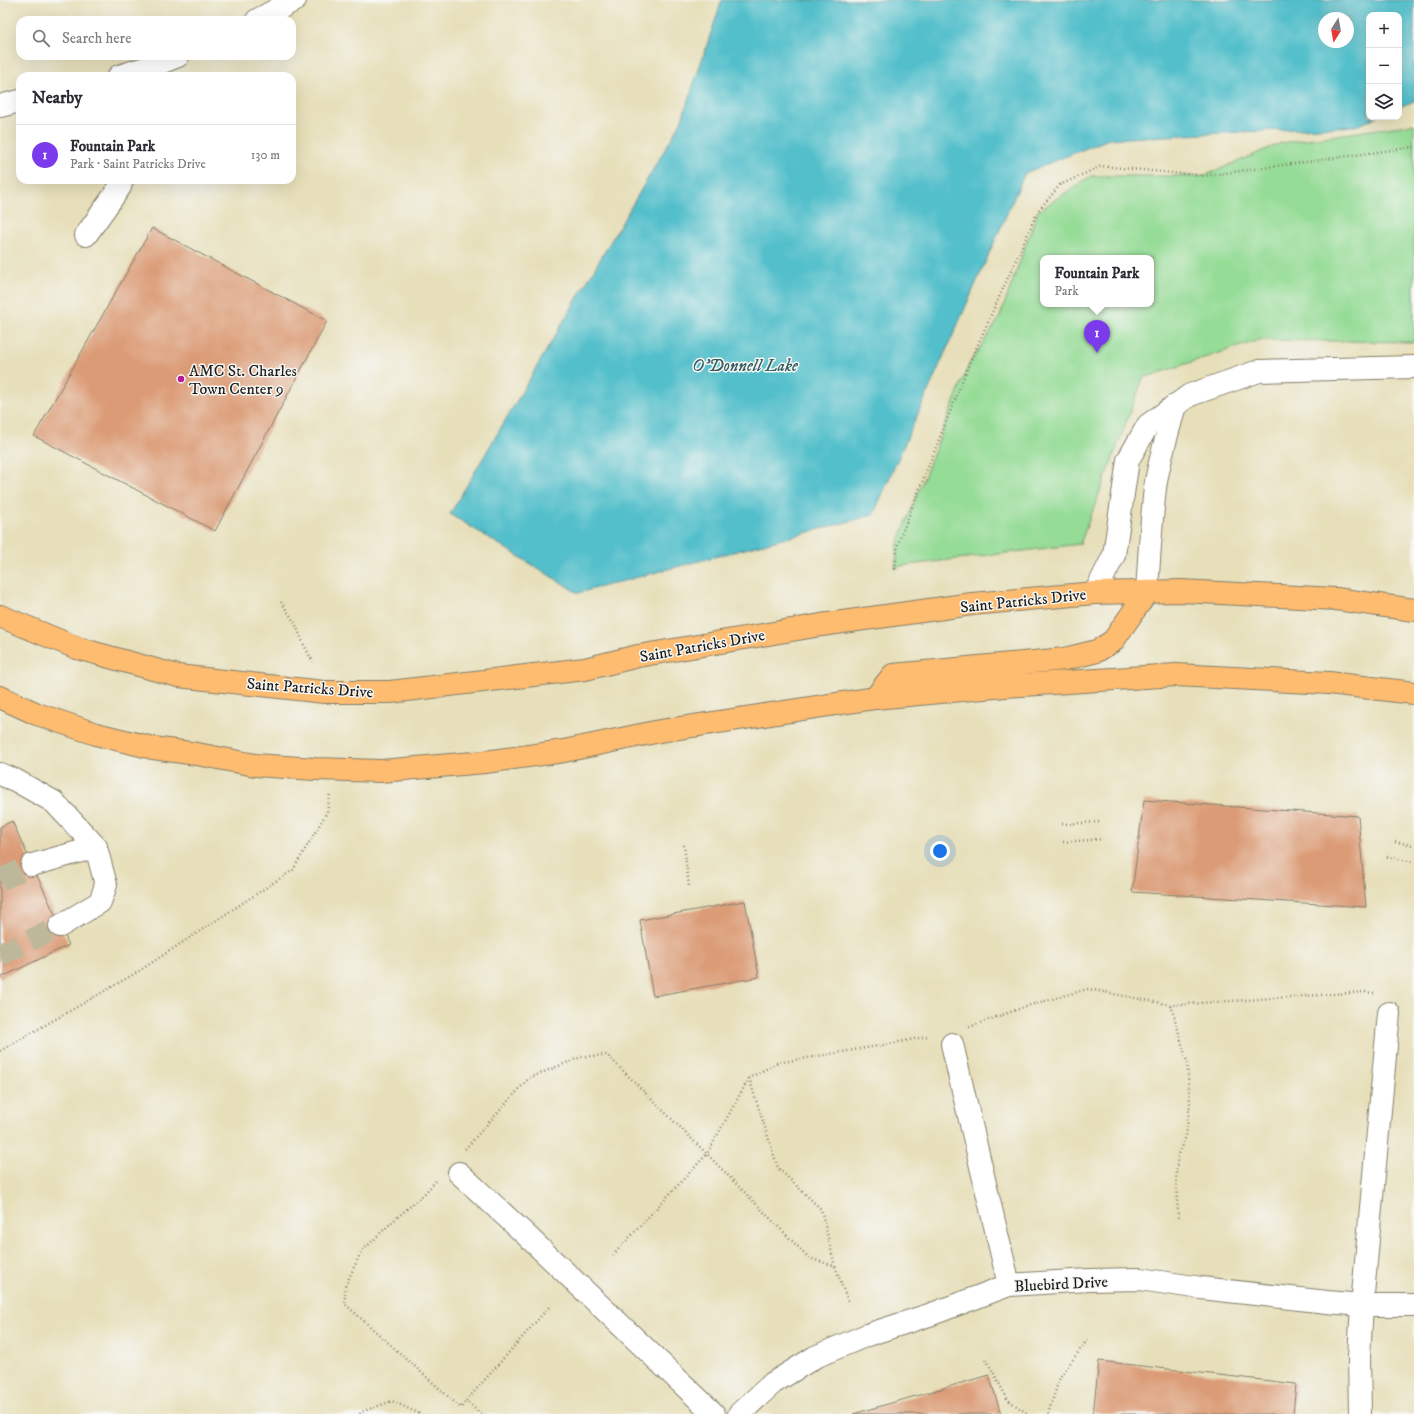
<!DOCTYPE html>
<meta charset="utf-8">
<style>
:root{--surface:#fff;--page:#f7f7f7;--text:#2b2b33;--muted:#7c7c81;--line:#e1e1e2;--accent:#7c3aed}
body{margin:0;font-family:"IM FELL DW Pica",serif;background:var(--page);color:var(--text)}
.controls{position:absolute;right:12px;top:12px;display:grid;overflow:hidden;border-radius:8px;box-shadow:0 4px 16px #0002}
.controls button{width:36px;height:36px;display:grid;place-items:center;padding:0;border:0;border-bottom:1px solid var(--line);background:var(--surface);color:var(--text);font:20px sans-serif}
.compass{position:absolute;left:1318px;top:12px;width:36px;height:36px;border-radius:50%;background:var(--surface);box-shadow:0 4px 16px #0002;rotate:191deg}
.you{position:absolute;left:940px;top:851px;width:14px;height:14px;margin:-10px;border:3px solid #fff;border-radius:50%;background:#1a73e8;box-shadow:0 0 0 6px #1a73e833}
.badge{display:grid;place-items:center;width:26px;height:26px;border-radius:50%;background:var(--accent);color:#fff;font-size:13px;font-weight:700}
.pin{position:absolute;translate:-50% -33px;filter:drop-shadow(0 1px 2px #0008)}
.pin::after{content:'';position:absolute;top:21px;width:14px;height:12px;background:inherit;clip-path:polygon(0 0,100% 0,50% 100%)}
.popup{position:absolute;left:1040px;top:255px;width:114px;height:52px;box-sizing:border-box;display:grid;place-content:center;border-radius:8px;background:var(--surface);filter:drop-shadow(0 1px 3px #0005);font-size:13px;white-space:nowrap;color:var(--muted)}
.popup b{font-size:15px;color:var(--text)}
.popup::after{content:'';position:absolute;left:50%;top:100%;margin-left:-8px;border:8px solid transparent;border-top-color:var(--surface)}
.list{margin:0;padding:0;list-style:none}
h2{display:flex;justify-content:space-between;align-items:center;height:52px;margin:0;padding:0 16px;font-size:17px}
h2 small{font-size:13px;font-weight:400;color:var(--muted)}
.list li{display:grid;grid-template-columns:26px 1fr auto;gap:12px;align-items:center;box-sizing:border-box;height:60px;padding:0 16px;border-top:1px solid var(--line)}
.list b{display:block;font-size:15px;white-space:nowrap}
.list p{margin:0;font-size:13px;white-space:nowrap;color:var(--muted)}
.list em{font-size:13px;font-style:normal;color:var(--muted)}
.icon{flex:none;width:22px;height:22px;fill:none;stroke:currentColor;stroke-width:2;stroke-linecap:round;stroke-linejoin:round}
.map{position:relative;flex:none;width:1414px;height:1414px;overflow:hidden}
.search{position:absolute;background:var(--surface);box-shadow:0 4px 16px #0002;left:16px;top:16px;width:280px;height:44px;display:flex;align-items:center;gap:10px;box-sizing:border-box;padding:0 14px;border-radius:12px;color:var(--muted);font-size:15px}
.panel{position:absolute;background:var(--surface);box-shadow:0 4px 16px #0002;left:16px;top:72px;width:280px;height:112px;border-radius:12px}
.map>svg:first-child{display:block}
</style>
<div class="map">
<svg width="1414" height="1414" viewBox="0 0 1414 1414">
<rect width="100%" height="100%" fill="#f6f6f2"/>
<filter id="ink" filterUnits="userSpaceOnUse"><feTurbulence type="fractalNoise" baseFrequency=".025" numOctaves="2"/><feDisplacementMap in="SourceGraphic" scale="8" xChannelSelector="R" yChannelSelector="G"/><feConvolveMatrix kernelMatrix="1 2 1 2 8 2 1 2 1" color-interpolation-filters="sRGB"/></filter>
<filter id="wash" filterUnits="userSpaceOnUse"><feTurbulence type="fractalNoise" baseFrequency=".012" numOctaves="4" result="noise"/><feDisplacementMap in="SourceGraphic" scale="16" xChannelSelector="R" yChannelSelector="G"/><feGaussianBlur stdDeviation="0.9" result="paint"/><feColorMatrix in="noise" values="0 0 0 0 0 0 0 0 0 0 0 0 0 0 0 0 0 1.4 0 .05"/><feComposite in="paint" operator="in"/></filter>
<g filter="url(#wash)">
<rect width="100%" height="100%" fill="#e7dfb9"/>
<!-- green -->
<path fill="#95dc96" stroke="#587c59" fill-rule="evenodd" d="M 1414,124 L 1414,342 L 1259,340 L 1143,378 L 1080,544 L 900,566 L 895,569 L 898,543 L 969,364 L 999,319 L 1038,211 L 1091,176 L 1204,176 L 1281,143 ZM 1043,258 L 1151,258 L 1151,304 L 1043,304 Z"/>
<!-- water -->
<path fill="#52bfcb" stroke="#376e74" fill-rule="evenodd" d="M 722,0 L 1414,0 L 1414,101 L 1399,107 L 1399,15 L 1369,15 L 1369,117 L 1377,117 L 1356,126 L 1109,139 L 1025,173 L 873,515 L 578,593 L 450,514 L 681,122 ZM 1324,18 L 1348,18 L 1348,42 L 1324,42 Z"/>
<g id="blocks">
<!-- building -->
<g fill="#db9b76">
<path d="M 152,228 L 327,321 L 215,531 L 34,436 Z"/>
<path d="M 1144,800 L 1358,816 L 1366,907 L 1132,892 Z"/>
<path d="M 12,821 L 69,945 L 0,978 L 0,827 Z"/>
<path d="M 745,901 L 759,977 L 653,996 L 640,920 Z"/>
<path d="M 1099,1361 L 1296,1384 L 1293,1414 L 1093,1414 Z"/>
<path d="M 989,1375 L 1001,1414 L 853,1414 Z"/>
</g>
</g>
</g>
<g filter="url(#ink)">
<use href="#blocks" fill-opacity="0" stroke="#827e6a" stroke-width="1"/>
<g fill="none" stroke-linecap="round" stroke-linejoin="round">
<!-- minor-tunnel -->
<g stroke="#beb89a" stroke-width="22" stroke-dasharray="22 11" stroke-linecap="butt">
<path d="M 0,880 L 32,865"/>
<path d="M 0,955 L 60,926"/>
</g>
<defs>
<g id="minor">
<path d="M 257,20 L 295,0"/>
<path d="M 119,76 L 155,65 L 178,56"/>
<path d="M 0,106 L 20,101"/>
<path d="M 86,235 L 120,187 L 122,180"/>
<path d="M 1147,592 C 1149,558 1151,523 1155,488 C 1159,460 1168,433 1175,405"/>
<path d="M 1095,593 L 1114,555 L 1128,460 L 1148,425 L 1190,395 L 1259,371 L 1414,367"/>
<path d="M 0,774 L 15,780 L 54,802 L 96,847 L 106,885 L 100,902 L 60,926"/>
<path d="M 32,865 L 96,847"/>
<path d="M 952,1044 L 1009,1285"/>
<path d="M 459,1173 L 525,1234 L 714,1414"/>
<path d="M 739,1414 L 773,1383 L 815,1357 L 867,1335 L 932,1314 L 1009,1285 L 1089,1280 L 1140,1279 L 1201,1288 L 1327,1302 L 1362,1305 L 1414,1305"/>
<path d="M 1360,1414 L 1359,1357 L 1362,1305 L 1389,1013"/>
</g>
<g id="major">
<path d="M 0,616 L 77,648 L 178,676 L 324,692 L 390,692 L 585,669 L 638,656 L 821,625 L 972,604 L 1095,593 L 1181,591 L 1336,599 L 1414,610"/>
<path d="M 0,697 L 37,714 L 96,734 L 153,748 L 197,754 L 255,765 L 315,769 L 381,771 L 485,762 L 564,751 L 660,731 L 875,698 L 1005,686 L 1176,675 L 1329,683 L 1414,693"/>
<path d="M 875,698 L 893,675 L 1065,659 L 1097,651 L 1113,641 L 1147,592"/>
</g>
</defs>
<!-- minor casing -->
<use href="#minor" stroke="#827e6a" stroke-width="24"/>
<!-- major casing -->
<use href="#major" stroke="#827e6a" stroke-width="24"/>
<!-- path -->
<g stroke="#827e6a" stroke-width="2.5" stroke-dasharray="1 3" stroke-linecap="butt">
<path d="M 895,569 L 898,543 L 969,364 L 1038,211 L 1060,185 L 1101,166 L 1204,176 L 1414,147"/>
<path d="M 281,602 L 295,623 L 304,645 L 313,662"/>
<path d="M 1062,824 L 1101,822"/>
<path d="M 1063,842 L 1103,839"/>
<path d="M 1395,842 L 1414,845"/>
<path d="M 684,845 L 689,886"/>
<path d="M 1387,857 L 1414,862"/>
<path d="M 1171,1005 L 1187,1062 L 1190,1103 L 1186,1136 L 1178,1154 L 1176,1172 L 1178,1220"/>
<path d="M 969,1027 L 1027,1006 L 1088,989 L 1171,1005 L 1364,992 L 1374,993"/>
<path d="M 0,1051 L 136,973 L 293,870 L 327,812 L 330,794"/>
<path d="M 749,1078 L 778,1168 L 821,1209 L 835,1266"/>
<path d="M 465,1149 L 529,1078 L 581,1057 L 607,1055 L 707,1154 L 613,1255"/>
<path d="M 436,1181 L 423,1195 L 392,1222 L 361,1252 L 345,1287 L 345,1304 L 461,1408 L 466,1401"/>
<path d="M 848,1301 L 835,1266 L 809,1258 L 707,1154 L 749,1078 L 777,1063 L 895,1043 L 928,1036"/>
<path d="M 986,1359 L 1008,1400 L 1028,1414"/>
<path d="M 360,1414 L 361,1412 L 392,1401 L 420,1414"/>
<path d="M 481,1414 L 466,1401 L 549,1307"/>
<path d="M 1048,1414 L 1060,1377 L 1088,1339"/>
</g>
<!-- minor -->
<use href="#minor" stroke="#fff" stroke-width="22"/>
<!-- major -->
<use href="#major" stroke="#febc70" stroke-width="22"/>
</g>
</g>
<!-- markers -->
<circle fill="#b5179e" stroke="#f6f6f2" stroke-width="1.5" cx="181" cy="379" r="4"/>
<g text-anchor="middle" stroke-width="3" stroke-linejoin="round" paint-order="stroke">
<!-- poi labels -->
<g font-size="16" fill="#1c1c1c" stroke="#f6f6f2" text-anchor="start">
<text x="189" y="376">AMC St. Charles<tspan x="189" dy="18">Town Center 9</tspan></text>
</g>
<!-- street labels -->
<g font-size="16" fill="#1c1c1c" stroke="#f6f6f2">
<text transform="translate(1023 600) rotate(-6)" y="6">Saint Patricks Drive</text>
<text transform="translate(702 645) rotate(-10)" y="6">Saint Patricks Drive</text>
<text transform="translate(310 687) rotate(4)" y="6">Saint Patricks Drive</text>
<text transform="translate(1061 1283) rotate(-3)" y="6">Bluebird Drive</text>
</g>
<!-- water labels -->
<g font-size="17" font-style="italic" fill="#325d62" stroke="#f6f6f2">
<text x="745" y="371">O'Donnell Lake</text>
</g>
</g>
</svg>
<div class="controls">
<button>+</button>
<button>−</button>
<button><svg class="icon" aria-label="layers" viewBox="0 0 24 24"><path d="M12 4l9 5-9 5-9-5zM3 14l9 5 9-5"/></svg></button>
</div>
<svg class="compass" viewBox="-18 -18 36 36"><path d="M0-13l5 13h-10z" fill="#e53935"/><path d="M0 13l5-13h-10z" fill="#7c7c81"/></svg>
<div class="you"></div>
<div class="pin badge" style="left:1097px;top:353px">1</div>
<div class="popup"><b>Fountain Park</b>Park</div>
<div class="search"><svg class="icon" aria-label="search" viewBox="0 0 24 24"><circle cx="10" cy="10" r="6"/><path d="M15 15l6 6"/></svg>Search here</div>
<section class="panel">
<h2>Nearby<small></small></h2>
<ul class="list">
<li><span class="badge">1</span><div><b>Fountain Park</b><p>Park · Saint Patricks Drive</p></div><em>130 m</em></li>
</ul>
</section>
</div>
